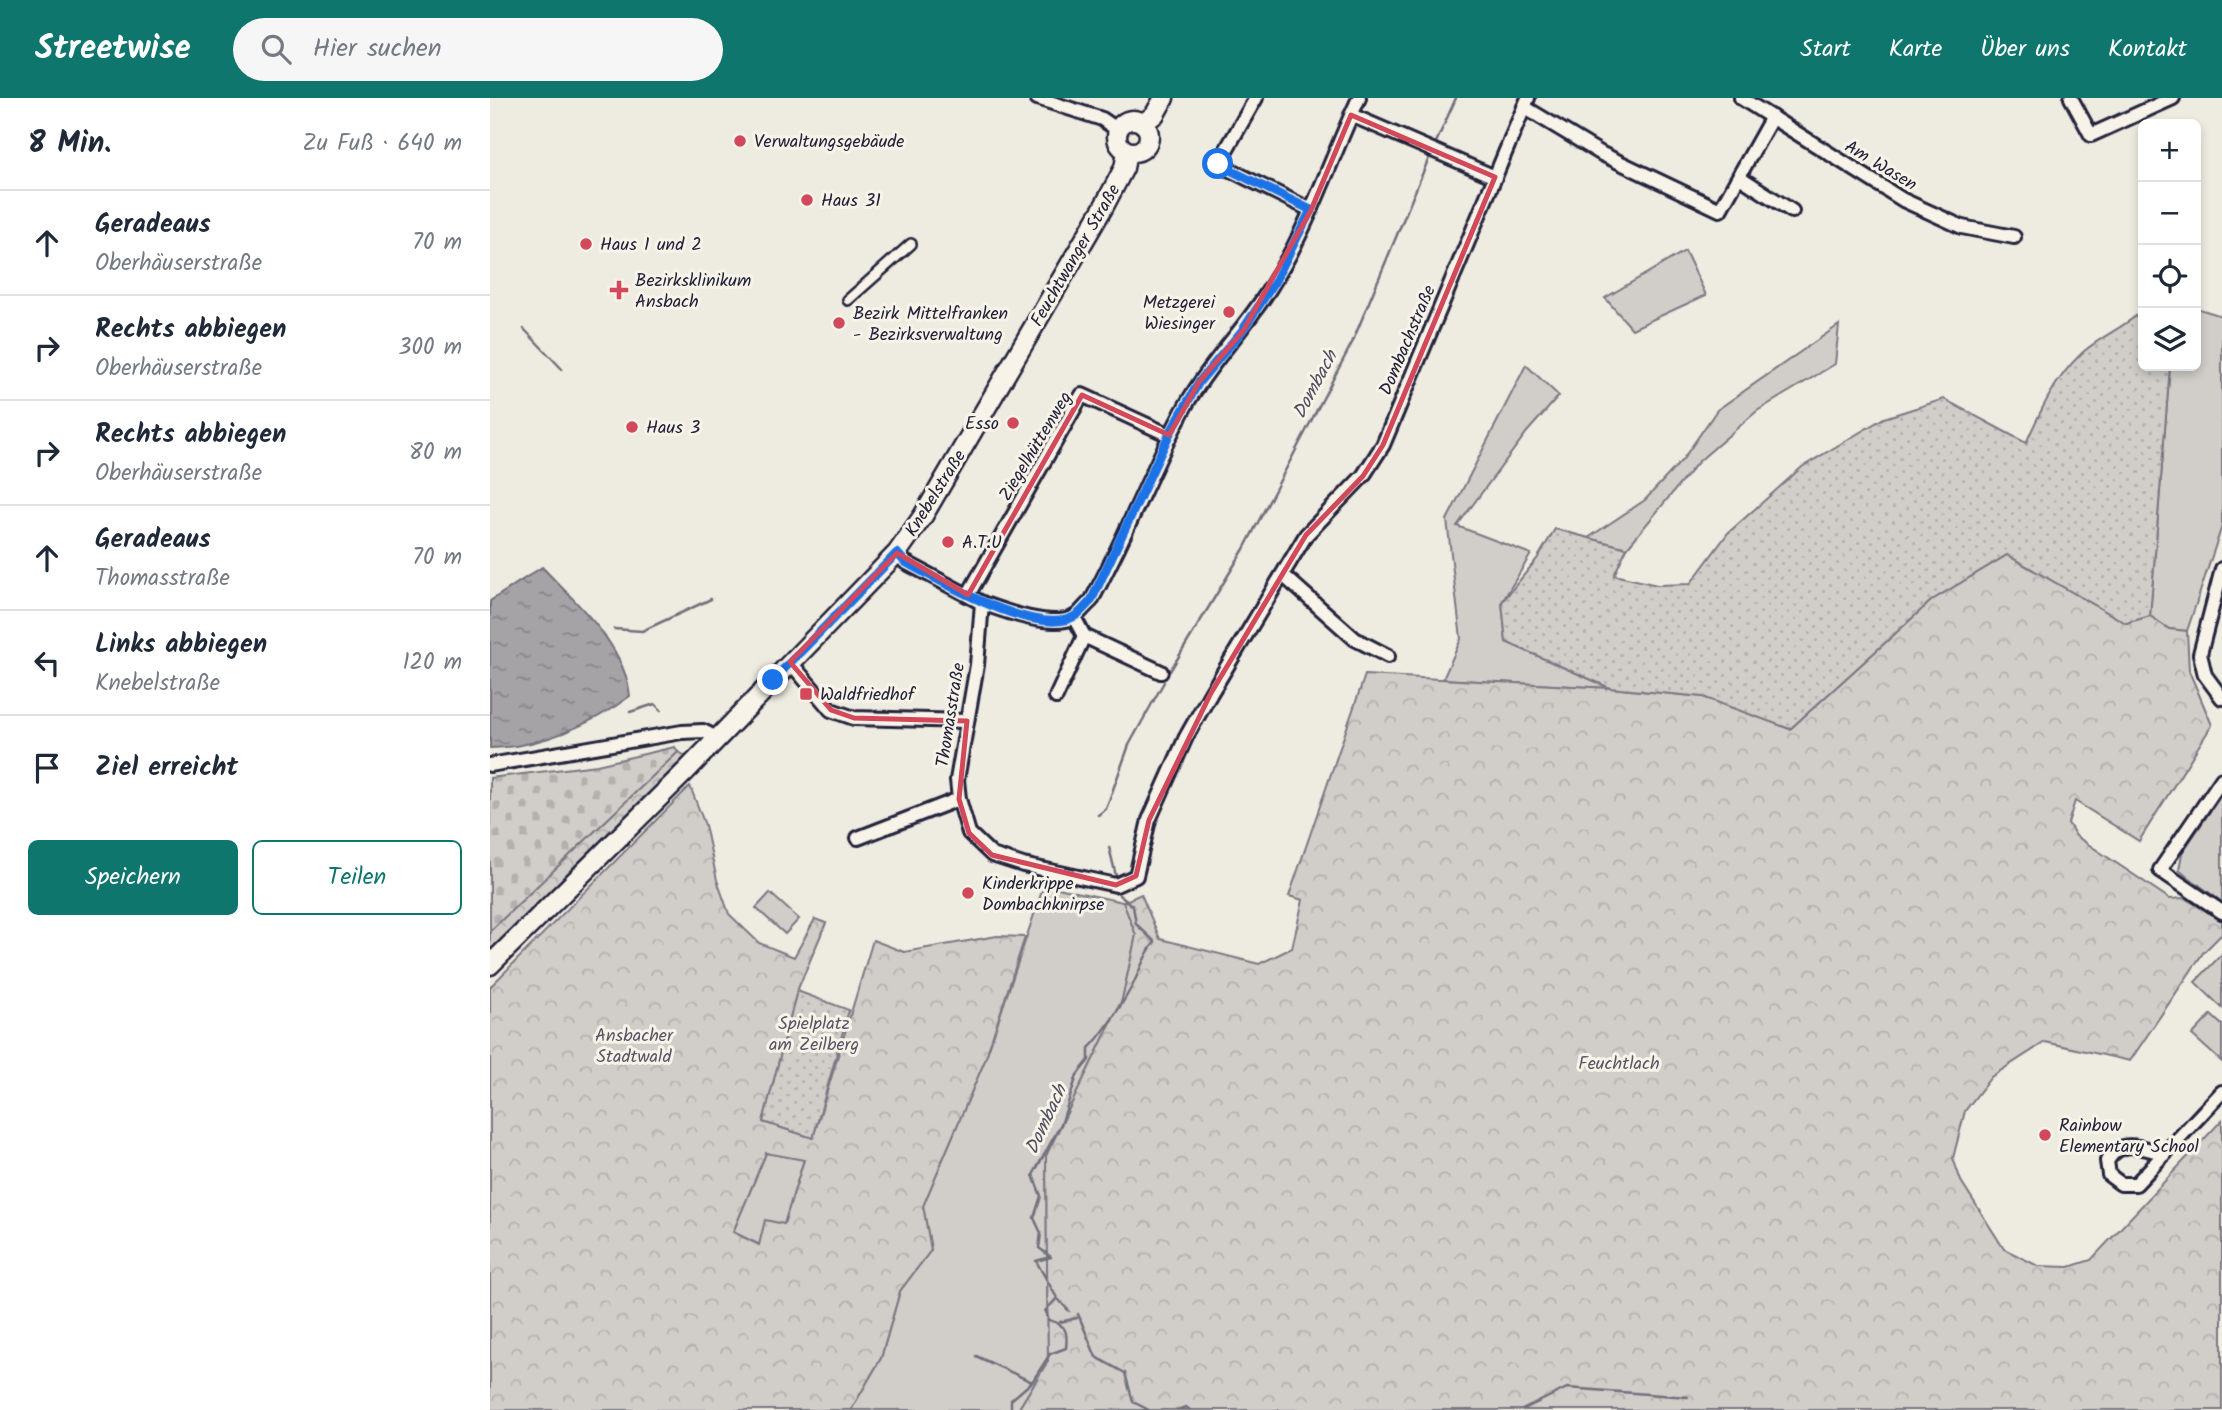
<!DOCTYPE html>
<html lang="de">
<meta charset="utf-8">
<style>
:root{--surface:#fff;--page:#f6f6f7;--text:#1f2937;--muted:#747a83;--line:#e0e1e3;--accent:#0f766e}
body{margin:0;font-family:Kalam,sans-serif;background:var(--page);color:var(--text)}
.controls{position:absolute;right:21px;top:21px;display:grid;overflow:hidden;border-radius:10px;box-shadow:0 4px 10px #0003}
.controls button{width:63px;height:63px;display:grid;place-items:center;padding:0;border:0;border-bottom:2px solid var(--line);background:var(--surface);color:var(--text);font:35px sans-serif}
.stop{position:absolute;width:21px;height:21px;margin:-16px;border:5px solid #1a73e8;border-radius:50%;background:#fff}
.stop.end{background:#1a73e8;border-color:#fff;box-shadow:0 2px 7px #0008}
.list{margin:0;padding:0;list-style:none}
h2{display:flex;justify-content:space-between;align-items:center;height:91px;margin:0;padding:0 28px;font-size:30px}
h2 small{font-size:23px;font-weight:400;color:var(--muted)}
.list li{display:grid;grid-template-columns:46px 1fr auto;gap:21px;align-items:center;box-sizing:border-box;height:105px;padding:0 28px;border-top:2px solid var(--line)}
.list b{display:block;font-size:26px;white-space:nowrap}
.list p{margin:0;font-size:23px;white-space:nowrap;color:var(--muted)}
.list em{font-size:23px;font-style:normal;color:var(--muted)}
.actions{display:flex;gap:14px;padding:21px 28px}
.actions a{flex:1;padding:16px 0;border:2px solid var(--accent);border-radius:10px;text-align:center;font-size:24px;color:var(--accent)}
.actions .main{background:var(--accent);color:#fff}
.icon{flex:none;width:38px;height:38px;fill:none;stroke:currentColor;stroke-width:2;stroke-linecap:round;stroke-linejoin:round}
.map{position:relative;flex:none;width:1732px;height:1312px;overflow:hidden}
header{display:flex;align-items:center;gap:42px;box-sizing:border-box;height:98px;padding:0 35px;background:var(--accent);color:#fff}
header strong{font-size:33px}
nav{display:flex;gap:38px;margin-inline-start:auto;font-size:24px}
.search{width:490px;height:63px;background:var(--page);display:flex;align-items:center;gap:18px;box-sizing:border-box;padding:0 24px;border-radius:38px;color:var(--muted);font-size:26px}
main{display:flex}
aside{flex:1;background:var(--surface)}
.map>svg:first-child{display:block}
</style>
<header>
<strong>Streetwise</strong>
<div class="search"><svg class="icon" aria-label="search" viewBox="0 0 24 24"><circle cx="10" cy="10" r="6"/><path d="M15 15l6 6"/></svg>Hier suchen</div>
<nav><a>Start</a><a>Karte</a><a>Über uns</a><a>Kontakt</a></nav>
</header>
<main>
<aside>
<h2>8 Min.<small>Zu Fuß · 640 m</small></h2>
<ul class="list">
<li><svg class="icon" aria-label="ahead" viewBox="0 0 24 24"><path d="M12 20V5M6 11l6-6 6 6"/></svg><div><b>Geradeaus</b><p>Oberhäuserstraße</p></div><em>70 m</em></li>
<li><svg class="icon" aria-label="right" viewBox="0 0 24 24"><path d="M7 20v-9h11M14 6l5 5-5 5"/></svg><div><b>Rechts abbiegen</b><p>Oberhäuserstraße</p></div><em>300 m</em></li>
<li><svg class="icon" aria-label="right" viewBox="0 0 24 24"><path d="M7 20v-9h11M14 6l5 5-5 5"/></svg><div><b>Rechts abbiegen</b><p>Oberhäuserstraße</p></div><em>80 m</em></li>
<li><svg class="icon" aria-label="ahead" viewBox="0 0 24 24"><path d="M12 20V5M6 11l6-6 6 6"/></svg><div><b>Geradeaus</b><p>Thomasstraße</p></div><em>70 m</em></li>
<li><svg class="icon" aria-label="left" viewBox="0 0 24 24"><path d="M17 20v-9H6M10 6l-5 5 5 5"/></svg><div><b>Links abbiegen</b><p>Knebelstraße</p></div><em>120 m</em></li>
<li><svg class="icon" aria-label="arrive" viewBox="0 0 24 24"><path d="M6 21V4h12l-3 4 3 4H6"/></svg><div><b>Ziel erreicht</b></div></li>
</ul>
<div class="actions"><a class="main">Speichern</a><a>Teilen</a></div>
</aside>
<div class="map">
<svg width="1732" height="1312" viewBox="0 0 1732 1312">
<defs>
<pattern id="forest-crowns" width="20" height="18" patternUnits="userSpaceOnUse" patternTransform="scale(1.75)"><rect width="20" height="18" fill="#d1cdc9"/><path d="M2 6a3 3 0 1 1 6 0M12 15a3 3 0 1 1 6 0" fill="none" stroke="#b3b0ae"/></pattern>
<pattern id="cemetery-stones" width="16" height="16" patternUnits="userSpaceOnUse" patternTransform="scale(1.75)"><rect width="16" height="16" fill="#d1cdc9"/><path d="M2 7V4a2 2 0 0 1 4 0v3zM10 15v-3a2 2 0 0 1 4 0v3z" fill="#b3b0ae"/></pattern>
<pattern id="park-dots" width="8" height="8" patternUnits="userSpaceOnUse" patternTransform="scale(1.75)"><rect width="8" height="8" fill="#d1cdc9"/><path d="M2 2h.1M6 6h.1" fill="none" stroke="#b3b0ae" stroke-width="1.8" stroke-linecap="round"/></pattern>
<pattern id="water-ripples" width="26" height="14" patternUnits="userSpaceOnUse" patternTransform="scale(1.75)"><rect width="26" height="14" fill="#a6a3a6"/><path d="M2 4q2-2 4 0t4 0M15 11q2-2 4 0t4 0" fill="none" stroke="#878488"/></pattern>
</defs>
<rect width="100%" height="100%" fill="#eeebe1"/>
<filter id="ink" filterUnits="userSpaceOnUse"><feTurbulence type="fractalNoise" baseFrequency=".0143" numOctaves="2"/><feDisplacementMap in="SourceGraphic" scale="14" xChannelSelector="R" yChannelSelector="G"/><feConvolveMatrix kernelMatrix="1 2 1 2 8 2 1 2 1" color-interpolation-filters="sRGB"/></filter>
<g filter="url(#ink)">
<!-- grass -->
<g fill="#d1cdc9" stroke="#7a7882" stroke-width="2">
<path d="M 1195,153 L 1216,197 L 1142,231 L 1115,200 Z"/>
<path d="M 1706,210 L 1732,218 L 1732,428 L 1697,533 L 1679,531 L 1660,518 L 1680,268 L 1706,268 Z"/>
<path d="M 1349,227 L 1345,266 L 1267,313 L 1208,364 L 1137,450 L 1098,440 L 1155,402 L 1193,361 L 1227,312 Z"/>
<path d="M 1036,267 L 1069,298 L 1037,334 L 967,428 L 1041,456 L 1012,504 L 1016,544 L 1120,590 L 953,581 L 971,541 L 957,422 Z"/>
<path d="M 1732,696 L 1732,804 L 1689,772 L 1692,755 Z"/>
<path d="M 554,787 L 633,804 L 646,837 L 632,902 L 556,1058 L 558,1263 L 528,1312 L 361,1312 L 391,1260 L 410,1193 L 441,1152 L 433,1108 L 495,962 Z"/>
<path d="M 280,795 L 309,821 L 295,836 L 266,810 Z"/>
<path d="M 1732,856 L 1732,910 L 1705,884 Z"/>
<path d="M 1721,917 L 1732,927 L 1732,964 L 1702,937 Z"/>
<path d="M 276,1055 L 314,1061 L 294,1127 L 270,1147 L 243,1134 Z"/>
</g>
<!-- forest -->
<g fill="url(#forest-crowns)" stroke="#7a7882" stroke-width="2" fill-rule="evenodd">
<path d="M 1517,457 L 1636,525 L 1660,518 L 1679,531 L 1697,533 L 1699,573 L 1722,627 L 1649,743 L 1585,703 L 1578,725 L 1586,738 L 1680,801 L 1694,800 L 1732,822 L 1732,836 L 1713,855 L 1640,963 L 1555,944 L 1501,979 L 1475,1013 L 1463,1060 L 1471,1083 L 1514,1151 L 1548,1168 L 1579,1169 L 1601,1162 L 1732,1022 L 1732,1312 L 528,1312 L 558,1263 L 556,1058 L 632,902 L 646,837 L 633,804 L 651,796 L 670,841 L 769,866 L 802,850 L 813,802 L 799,798 L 875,577 L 1120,590 L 1213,599 L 1300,631 L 1442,502 Z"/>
<path d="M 188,654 L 196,658 L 0,852 L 0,833 Z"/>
<path d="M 200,688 L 215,727 L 227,782 L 239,816 L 269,845 L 304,859 L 325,821 L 336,825 L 307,893 L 273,1024 L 323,1040 L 383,842 L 414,854 L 507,838 L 535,839 L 495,962 L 433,1108 L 441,1152 L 410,1193 L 391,1260 L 361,1312 L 0,1312 L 0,889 ZM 276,1055 L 314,1062 L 294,1126 L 275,1122 L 269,1147 L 243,1134 Z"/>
</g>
<!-- cemetery -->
<path fill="url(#cemetery-stones)" stroke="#7a7882" stroke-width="2" d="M 185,649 L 188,654 L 0,833 L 0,680 L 107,667 Z"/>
<!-- park -->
<g fill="url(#park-dots)" stroke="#7a7882" stroke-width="2">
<path d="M 1653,212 L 1653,268 L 1680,268 L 1660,518 L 1636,525 L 1517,457 L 1442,502 L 1300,631 L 1213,599 L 1120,590 L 1016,544 L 1012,504 L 1047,461 L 1065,431 L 1137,450 L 1124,477 L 1167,487 L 1200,486 L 1238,435 L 1312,369 L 1394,320 L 1454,301 L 1536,345 C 1551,312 1564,282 1590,257 C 1607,240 1634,230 1653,212 Z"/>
<path d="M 307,893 L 359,912 L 323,1040 L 273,1024 Z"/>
</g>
<!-- water -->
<path fill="url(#water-ripples)" stroke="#716f7b" stroke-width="2" d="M 52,469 C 87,506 134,545 140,598 C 103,626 48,650 0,650 L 0,503 Z"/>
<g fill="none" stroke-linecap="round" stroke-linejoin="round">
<!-- stream -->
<g stroke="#716f7b" stroke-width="2.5">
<path d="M 944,49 L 966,0"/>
<path d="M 34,231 L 72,271"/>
<path d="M 124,531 L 152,533 L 221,501"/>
<path d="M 680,573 L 754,451 L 862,245 L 941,55"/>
<path d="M 140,614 L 165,606 L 171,612"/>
<path d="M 608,717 L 616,711 L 639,647 L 674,584"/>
<path d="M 619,749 L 626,778"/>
<path d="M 567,1200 L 579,1213"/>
<path d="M 588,1216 L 606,1259 L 635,1275 L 643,1304 L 659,1312"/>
<path d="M 570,1224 L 587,1220"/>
<path d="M 486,1258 L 542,1284"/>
<path d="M 521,1312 L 521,1302 L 542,1284 L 560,1256 L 576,1250 C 578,1233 576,1227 559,1222 L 555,1213 L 567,1200 L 546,1163 L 561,1159 L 549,1150 L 551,1135 L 544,1120 L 551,1098 L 543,1077 L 572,1024 L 587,977 L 599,962 L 599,950 C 611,939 631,908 640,892 C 650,875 652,859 665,844 L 646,826 L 643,808 L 629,797"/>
<path d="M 687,1312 L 696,1309 L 700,1312"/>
<path d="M 1032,1312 L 1077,1290 L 1198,1299"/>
</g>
<defs>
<path id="pedestrian" d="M 358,202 L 421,146"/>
<g id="minor">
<path d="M 547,0 L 612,21 L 628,32"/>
<path d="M 766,0 L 728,66 L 821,112"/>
<path d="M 1251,0 L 1413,102 L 1472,129 L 1524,139"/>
<path d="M 1581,0 L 1601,37 L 1683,0"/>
<path d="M 1034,9 L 1112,56 L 1230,112 L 1282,19"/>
<path d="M 861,17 L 1005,79"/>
<path d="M 1251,80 L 1302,113"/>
<path d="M 407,455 L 415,464 L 492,505 L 487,567 L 467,682 L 469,701 L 479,735 L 502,757 L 533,767 L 626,787 L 646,778 L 659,722 L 696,639 L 721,595 L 816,437 L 873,378 L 893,347 L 1038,0"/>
<path d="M 1732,471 L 1710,556 L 1715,577 L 1732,600"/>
<path d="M 793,477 L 865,541 L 898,558"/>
<path d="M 478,497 L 592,297 L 679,337"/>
<path d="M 492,505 C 514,513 562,531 585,519 C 590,515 596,507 601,503 C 636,440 661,371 696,307 C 720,264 756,230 782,187 C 819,129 840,62 869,0"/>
<path d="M 594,538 L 671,574"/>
<path d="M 300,564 L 341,612 L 364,620 L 477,623"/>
<path d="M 566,599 L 594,538 L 584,519"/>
<path d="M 0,667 L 192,634 L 213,633 L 227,640"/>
<path d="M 1732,681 L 1670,772 L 1732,814"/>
<path d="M 368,740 L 469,701"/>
<path d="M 1675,1056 C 1652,1050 1632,1039 1617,1063 L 1619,1077 L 1631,1086 L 1646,1086 L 1732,994"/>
</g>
<g id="secondary">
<circle cx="643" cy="38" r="16"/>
<path d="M 653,26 L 665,16 L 674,0"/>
<path d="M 0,867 L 196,673 L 407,455 L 433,418 L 613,110 L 634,70 L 637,54"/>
</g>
</defs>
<!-- pedestrian casing -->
<use href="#pedestrian" stroke="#22223b" stroke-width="14"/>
<!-- minor casing -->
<use href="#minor" stroke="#22223b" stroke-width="18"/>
<!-- secondary casing -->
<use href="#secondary" stroke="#22223b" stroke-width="23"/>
<!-- pedestrian -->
<use href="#pedestrian" stroke="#f7f3e8" stroke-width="9"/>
<!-- minor -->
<use href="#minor" stroke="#f7f3e8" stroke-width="12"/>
<!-- secondary -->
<use href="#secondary" stroke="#f7f3e8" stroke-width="18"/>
</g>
</g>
<g fill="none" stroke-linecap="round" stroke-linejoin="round" filter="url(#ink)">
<!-- route -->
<path stroke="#1a73e8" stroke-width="9" d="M 283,582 L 407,455 L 415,464 C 449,482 548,541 585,518 C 591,515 596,507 601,503 L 679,337 L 709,284 L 752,233 L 784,185 L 821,112 L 728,66"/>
</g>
<!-- marked area -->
<path fill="none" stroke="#d1495b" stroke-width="5" stroke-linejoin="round" d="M 861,17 L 1005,79 L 893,347 L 873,378 L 816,437 L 721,595 L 659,722 L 646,778 L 626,787 L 502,757 L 479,735 L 469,701 L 477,623 L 364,620 L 341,612 L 300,564 L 407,455 L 478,497 L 592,297 L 679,337 L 709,284 L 753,233 L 821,112 Z"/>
<!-- markers -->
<g fill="#d1495b" stroke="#f7f3e8" stroke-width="2.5">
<circle cx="250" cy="43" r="7"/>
<circle cx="317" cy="102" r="7"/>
<circle cx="96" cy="146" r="7"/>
<path d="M125.5 181.5h7v7h7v7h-7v7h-7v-7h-7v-7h7z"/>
<circle cx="739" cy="214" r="7"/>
<circle cx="349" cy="225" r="7"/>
<circle cx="523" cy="325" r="7"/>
<circle cx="142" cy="329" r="7"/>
<circle cx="458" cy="444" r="7"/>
<rect x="309" y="589" width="14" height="14" rx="3.5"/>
<circle cx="478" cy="795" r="7"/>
<circle cx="1555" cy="1037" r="7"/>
</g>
<g text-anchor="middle" stroke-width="6" stroke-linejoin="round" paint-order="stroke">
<!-- poi labels -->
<g font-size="18" fill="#22223b" stroke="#f7f3e8" text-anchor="start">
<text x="264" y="49">Verwaltungsgebäude</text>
<text x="331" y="108">Haus 31</text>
<text x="110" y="152">Haus 1 und 2</text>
<text x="145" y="188">Bezirksklinikum<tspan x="145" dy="21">Ansbach</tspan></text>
<text x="725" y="210" text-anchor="end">Metzgerei<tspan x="725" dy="21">Wiesinger</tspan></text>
<text x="363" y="221">Bezirk Mittelfranken<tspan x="363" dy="21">- Bezirksverwaltung</tspan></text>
<text x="509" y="331" text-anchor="end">Esso</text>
<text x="156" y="335">Haus 3</text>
<text x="472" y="450">A.T.U</text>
<text x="330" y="602">Waldfriedhof</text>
<text x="492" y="791">Kinderkrippe<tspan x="492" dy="21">Dombachknirpse</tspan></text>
<text x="1569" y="1033">Rainbow<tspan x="1569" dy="21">Elementary School</tspan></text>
</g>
<!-- street labels -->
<g font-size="18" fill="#22223b" stroke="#f7f3e8">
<text transform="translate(1391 67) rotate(31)" y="6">Am Wasen</text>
<text transform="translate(585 157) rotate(-60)" y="6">Feuchtwanger Straße</text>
<text transform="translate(917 242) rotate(-67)" y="6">Dombachstraße</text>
<text transform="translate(545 348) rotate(-59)" y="6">Ziegelhüttenweg</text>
<text transform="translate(445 395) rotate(-58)" y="6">Knebelstraße</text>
<text transform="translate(460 617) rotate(-81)" y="6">Thomasstraße</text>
</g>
<!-- park labels -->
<g font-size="18" fill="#575566" stroke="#f7f3e8">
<text x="324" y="931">Spielplatz<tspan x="324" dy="21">am Zeilberg</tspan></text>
<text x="144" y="943">Ansbacher<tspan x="144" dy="21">Stadtwald</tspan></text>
<text x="1129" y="971">Feuchtlach</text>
</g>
<!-- water labels -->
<g font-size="19" font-style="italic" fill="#504f60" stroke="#f7f3e8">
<text transform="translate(824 286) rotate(-62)" y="7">Dombach</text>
<text transform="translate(555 1021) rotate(-65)" y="7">Dombach</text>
</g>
</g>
</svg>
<div class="controls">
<button>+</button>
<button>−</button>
<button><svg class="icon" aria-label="locate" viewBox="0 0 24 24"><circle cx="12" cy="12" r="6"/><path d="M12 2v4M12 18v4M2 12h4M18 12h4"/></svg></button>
<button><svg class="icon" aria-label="layers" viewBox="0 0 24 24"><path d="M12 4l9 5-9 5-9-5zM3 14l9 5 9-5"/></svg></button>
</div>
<div class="stop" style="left:728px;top:66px"></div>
<div class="stop end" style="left:283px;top:582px"></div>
</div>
</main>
